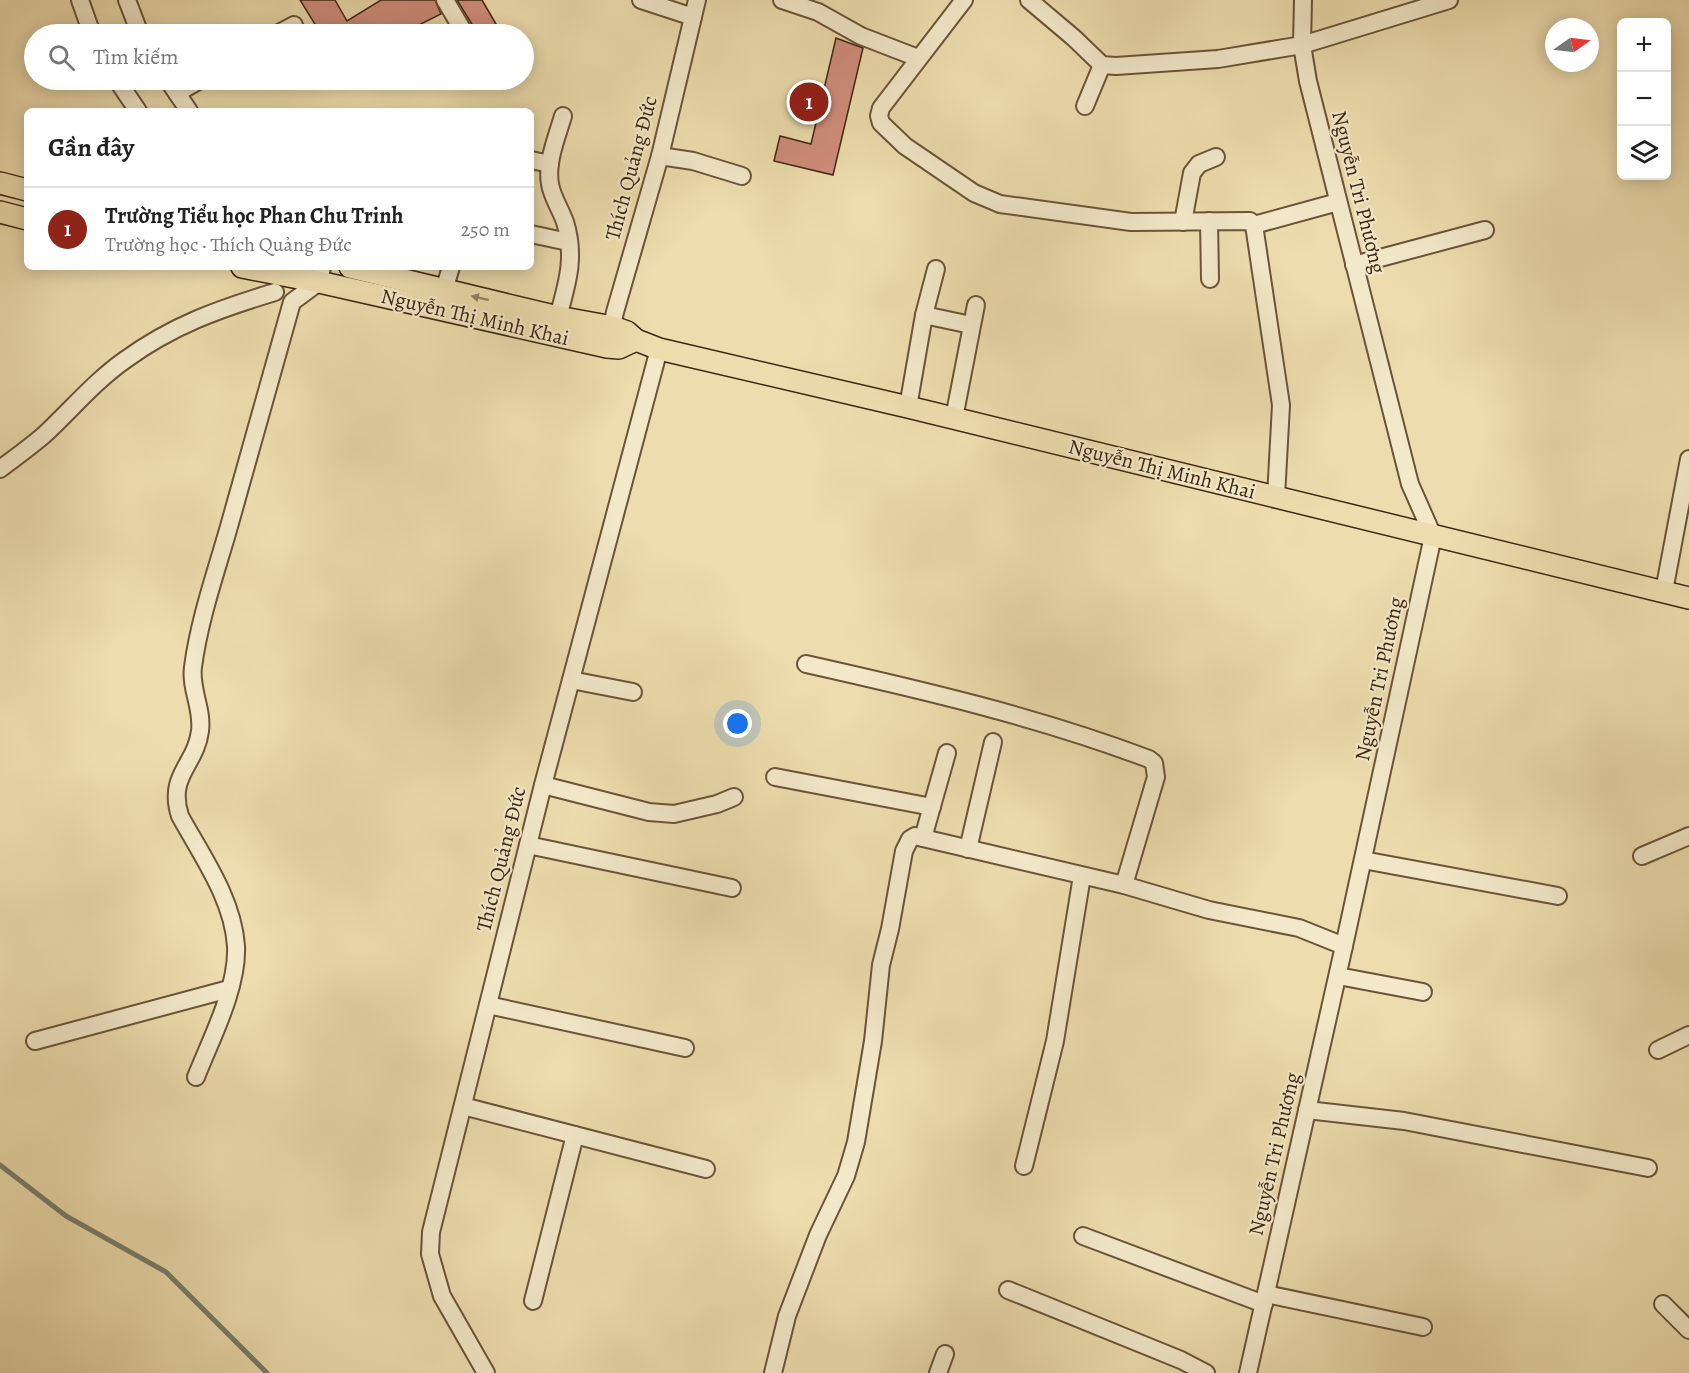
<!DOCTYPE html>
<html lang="vi">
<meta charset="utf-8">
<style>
:root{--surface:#fff;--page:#f6f6f6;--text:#222;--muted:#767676;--line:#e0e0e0;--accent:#8f2418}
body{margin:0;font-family:Alegreya,serif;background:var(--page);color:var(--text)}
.controls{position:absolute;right:18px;top:18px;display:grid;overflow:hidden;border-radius:9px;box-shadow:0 3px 15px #0003}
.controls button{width:54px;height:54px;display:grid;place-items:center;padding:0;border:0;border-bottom:2px solid var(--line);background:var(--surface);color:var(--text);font:30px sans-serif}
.compass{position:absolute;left:1545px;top:18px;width:54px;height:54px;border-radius:50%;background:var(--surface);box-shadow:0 3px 15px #0003;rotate:76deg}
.you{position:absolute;left:738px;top:724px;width:21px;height:21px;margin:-15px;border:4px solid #fff;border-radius:50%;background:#1a73e8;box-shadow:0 0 0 9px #1a73e833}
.badge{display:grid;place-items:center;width:39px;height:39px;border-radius:50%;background:var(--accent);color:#fff;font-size:20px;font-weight:700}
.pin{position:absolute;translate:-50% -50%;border:3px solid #fff;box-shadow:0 2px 6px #0006}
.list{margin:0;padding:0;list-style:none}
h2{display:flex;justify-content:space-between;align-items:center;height:78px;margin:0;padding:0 24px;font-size:26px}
h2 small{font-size:20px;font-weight:400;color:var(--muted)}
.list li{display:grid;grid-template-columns:39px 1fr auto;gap:18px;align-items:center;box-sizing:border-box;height:84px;padding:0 24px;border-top:2px solid var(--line)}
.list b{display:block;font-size:22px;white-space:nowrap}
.list p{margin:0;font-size:20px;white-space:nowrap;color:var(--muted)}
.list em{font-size:20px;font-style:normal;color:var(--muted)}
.icon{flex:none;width:33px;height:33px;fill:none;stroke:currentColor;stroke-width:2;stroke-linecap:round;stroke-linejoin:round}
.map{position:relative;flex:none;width:1689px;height:1373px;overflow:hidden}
.search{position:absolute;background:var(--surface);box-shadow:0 3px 15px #0003;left:24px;top:24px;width:510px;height:66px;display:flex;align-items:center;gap:15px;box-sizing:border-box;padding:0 21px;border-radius:33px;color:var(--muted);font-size:22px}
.panel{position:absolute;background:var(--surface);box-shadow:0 3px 15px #0003;left:24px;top:108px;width:510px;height:162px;border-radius:9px}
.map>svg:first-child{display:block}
</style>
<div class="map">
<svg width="1689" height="1373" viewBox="0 0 1689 1373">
<rect width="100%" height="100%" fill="#edddae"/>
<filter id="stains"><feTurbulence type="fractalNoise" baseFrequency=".00333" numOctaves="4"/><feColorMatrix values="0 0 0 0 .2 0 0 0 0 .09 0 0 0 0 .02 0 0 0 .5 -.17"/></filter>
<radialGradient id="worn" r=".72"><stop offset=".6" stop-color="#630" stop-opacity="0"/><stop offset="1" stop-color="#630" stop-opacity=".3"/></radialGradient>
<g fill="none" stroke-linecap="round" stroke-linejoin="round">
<!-- stream -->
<path stroke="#757f6f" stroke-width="5" d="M 0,1165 L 66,1216 L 166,1272 L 267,1373"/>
</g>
<!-- building -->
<g fill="#d08d7c" stroke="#3e2611" stroke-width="1.5">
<path d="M 300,0 L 335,0 L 347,21 L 381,0 L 435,0 L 441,14 L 401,34 L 321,34 Z"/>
<path d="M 457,0 L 482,0 L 496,24 L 478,34 Z"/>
<path d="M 836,38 L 863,48 L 833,175 L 774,161 L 780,136 L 811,144 Z"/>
</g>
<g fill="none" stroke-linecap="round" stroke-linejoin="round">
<defs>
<g id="minor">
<path d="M 80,0 L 92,34"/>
<path d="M 127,0 L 140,34"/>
<path d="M 445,0 L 465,34"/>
<path d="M 641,0 L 693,17"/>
<path d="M 782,0 L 818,12 L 861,36 L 918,58"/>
<path d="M 964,0 L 881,108 L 879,116 L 881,123 L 905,146 L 974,193 L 1000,204 L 1131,222 L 1250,221 L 1254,225 L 1281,405 L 1276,497"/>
<path d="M 1029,0 L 1074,38 L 1102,65 L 1116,66 L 1218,59 L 1302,45 L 1449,0"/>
<path d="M 277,34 L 294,25"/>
<path d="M 117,80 L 138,111"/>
<path d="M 168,80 L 189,111"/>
<path d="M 177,93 L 200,80"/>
<path d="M 1085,106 L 1102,65"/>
<path d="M 660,156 L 693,161 L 742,176"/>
<path d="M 531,160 L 550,164"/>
<path d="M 1209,221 L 1210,279"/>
<path d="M 1183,222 L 1192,173 L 1199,164 L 1216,157"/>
<path d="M 1254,225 L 1338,202"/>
<path d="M 531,234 L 568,242"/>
<path d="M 1354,265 L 1485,230"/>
<path d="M 444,290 L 451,267"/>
<path d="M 924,315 L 971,325"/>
<path d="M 558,317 C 567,284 576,257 565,222 C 561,210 552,197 550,184 C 546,162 557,137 563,116"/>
<path d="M 610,337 L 615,312 L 660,156 L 697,0"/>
<path d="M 908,407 L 924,315 L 936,269"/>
<path d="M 954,418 L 976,305"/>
<path d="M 0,469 C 15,458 30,447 44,435 C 71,410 95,381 125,360 C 173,325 219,309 275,292"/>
<path d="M 1664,591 L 1689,459"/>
<path d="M 806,664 C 922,690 1038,717 1149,759 L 1154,763 L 1156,777 L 1124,885"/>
<path d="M 571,680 L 633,692"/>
<path d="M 775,777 L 932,807"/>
<path d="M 543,785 L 649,812 L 674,814 L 717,804 L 734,797"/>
<path d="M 923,838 L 947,753"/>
<path d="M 528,845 L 732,888"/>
<path d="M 968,849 L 993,742"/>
<path d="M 1642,856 L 1689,836"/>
<path d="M 1363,860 L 1558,896"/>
<path d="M 1338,976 L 1423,992"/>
<path d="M 488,1005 L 685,1048"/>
<path d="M 35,1041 L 229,989"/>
<path d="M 1658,1050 L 1689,1035"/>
<path d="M 196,1077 C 211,1039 238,988 236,946 C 233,899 202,856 180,816 C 167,775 196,765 200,731 C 203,709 190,689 193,667 C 199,621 215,575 228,530 C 249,454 271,378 292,302 L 319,282 L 322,267"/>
<path d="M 463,1106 L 706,1169"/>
<path d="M 1307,1110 L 1404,1121 L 1648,1168"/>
<path d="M 1024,1166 L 1055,1041 L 1082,876"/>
<path d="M 1083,1236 L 1264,1304"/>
<path d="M 1008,1290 L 1181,1360 L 1206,1373"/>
<path d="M 1266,1294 L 1423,1327"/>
<path d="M 533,1301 L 575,1135"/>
<path d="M 1663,1304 L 1689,1330"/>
<path d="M 486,1373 L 442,1296 L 430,1254 L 431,1232 L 543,785 L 659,349"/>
<path d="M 773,1373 L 787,1316 L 818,1235 L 846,1176 L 856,1142 L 873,1041 L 881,965 L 890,929 L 904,851 L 910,839 L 915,836 L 923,838 L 1124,885 L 1209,910 L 1299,928 L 1344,946"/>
<path d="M 938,1373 L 945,1354"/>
<path d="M 1248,1373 L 1344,946 L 1433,536 L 1410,484 L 1308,81 L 1302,45 L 1303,0"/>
</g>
<g id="major">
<path d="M 0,183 L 27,190"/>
<path d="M 0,212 L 27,219"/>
<path d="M 242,267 L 319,282 L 607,347 L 619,348 L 636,340"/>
<path d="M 350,267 L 558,317 L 613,327 L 627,332 L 636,340 L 659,349 L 908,407 L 1689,598"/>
</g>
</defs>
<!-- minor casing -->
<use href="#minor" stroke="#6a5438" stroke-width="20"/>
<!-- major casing -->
<use href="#major" stroke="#3e2611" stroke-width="24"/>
<!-- minor -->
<use href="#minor" stroke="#f3e9ca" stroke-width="16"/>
<!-- major -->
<use href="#major" stroke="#edddae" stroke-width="21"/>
</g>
<!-- one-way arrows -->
<defs><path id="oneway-solid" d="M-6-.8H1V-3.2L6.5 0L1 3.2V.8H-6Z" transform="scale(1.5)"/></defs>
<use fill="#968260" href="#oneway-solid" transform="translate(480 298) rotate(-166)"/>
<g text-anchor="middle" stroke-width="4.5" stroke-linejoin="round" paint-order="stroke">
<!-- street labels -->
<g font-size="21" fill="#3e2611" stroke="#f3e9ca">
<text transform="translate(631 168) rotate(-75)" y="7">Thích Quảng Đức</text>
<text transform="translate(1359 192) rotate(76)" y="7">Nguyễn Tri Phương</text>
<text transform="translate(475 317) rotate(13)" y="7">Nguyễn Thị Minh Khai</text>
<text transform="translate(1162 469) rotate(14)" y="7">Nguyễn Thị Minh Khai</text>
<text transform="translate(1379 679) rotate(-78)" y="7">Nguyễn Tri Phương</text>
<text transform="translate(501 859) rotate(-76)" y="7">Thích Quảng Đức</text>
<text transform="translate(1274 1154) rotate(-77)" y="7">Nguyễn Tri Phương</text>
</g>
</g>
<rect width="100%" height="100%" filter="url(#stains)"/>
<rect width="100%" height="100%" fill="url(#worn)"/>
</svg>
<div class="controls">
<button>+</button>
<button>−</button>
<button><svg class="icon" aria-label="layers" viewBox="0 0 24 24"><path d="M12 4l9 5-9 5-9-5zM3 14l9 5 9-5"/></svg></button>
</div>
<svg class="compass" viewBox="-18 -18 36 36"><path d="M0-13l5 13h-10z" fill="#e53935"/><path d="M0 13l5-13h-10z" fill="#767676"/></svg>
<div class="you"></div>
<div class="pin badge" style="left:809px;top:102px">1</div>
<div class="search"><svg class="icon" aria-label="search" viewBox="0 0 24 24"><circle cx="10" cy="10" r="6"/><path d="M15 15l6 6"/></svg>Tìm kiếm</div>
<section class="panel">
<h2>Gần đây<small></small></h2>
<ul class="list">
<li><span class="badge">1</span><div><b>Trường Tiểu học Phan Chu Trinh</b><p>Trường học · Thích Quảng Đức</p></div><em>250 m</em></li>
</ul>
</section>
</div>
